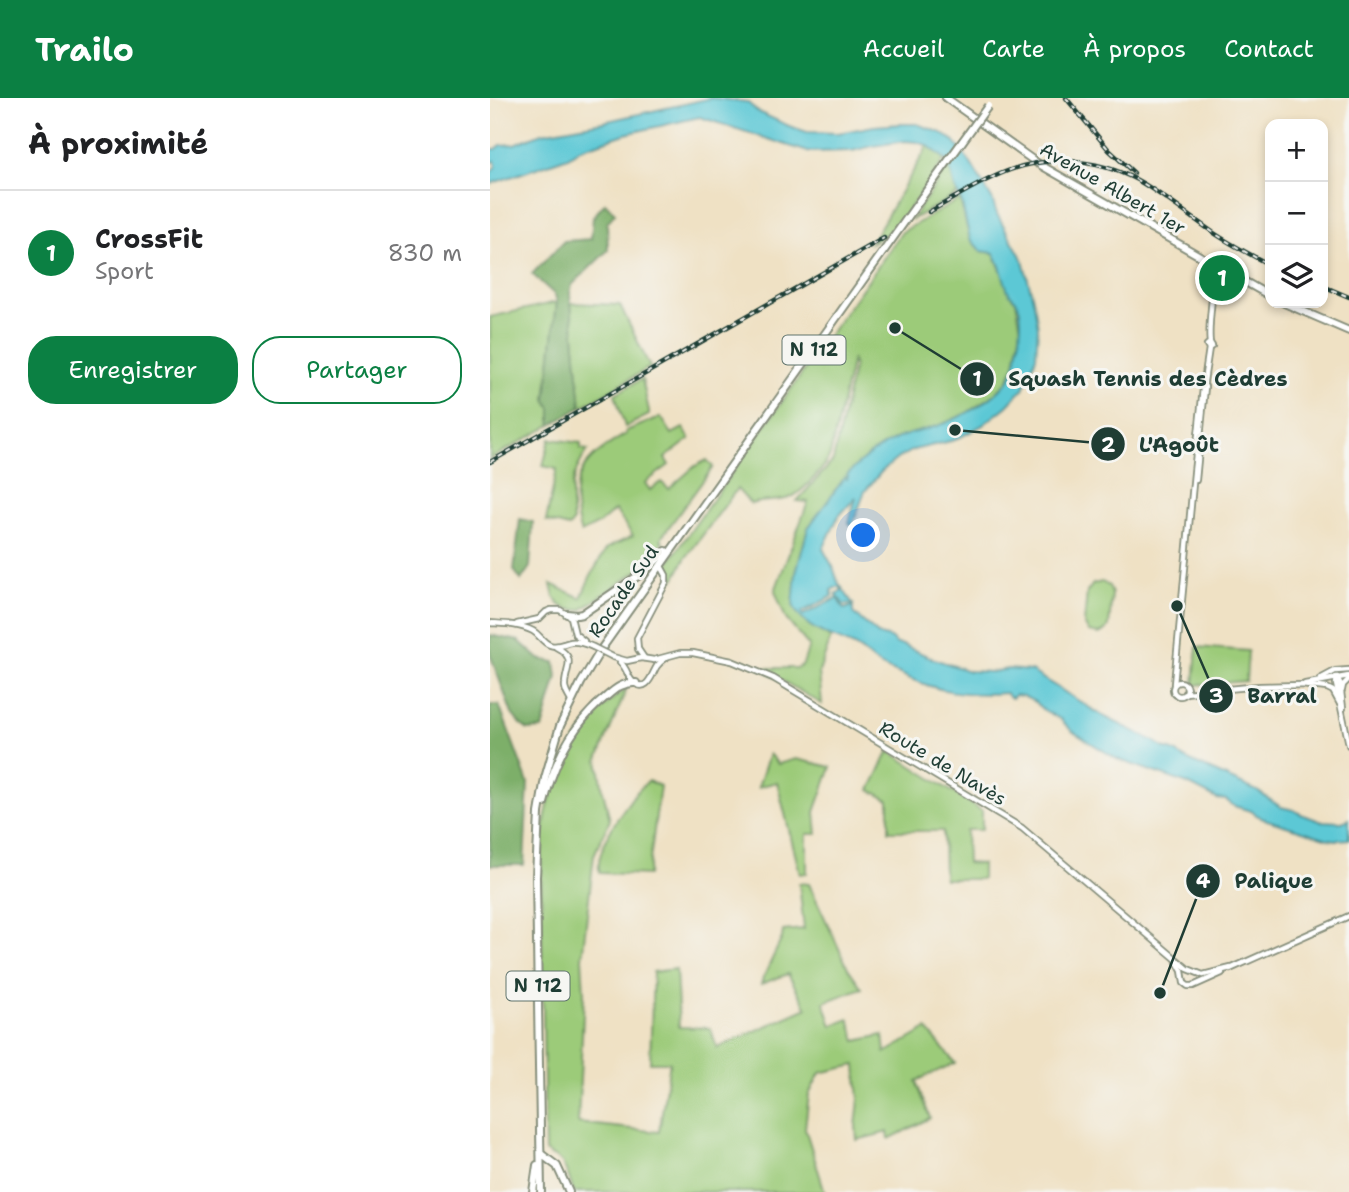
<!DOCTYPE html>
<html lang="fr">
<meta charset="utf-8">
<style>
:root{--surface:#fff;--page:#f2f2f2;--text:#202124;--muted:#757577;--line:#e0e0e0;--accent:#0b8043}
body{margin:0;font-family:"Shantell Sans",sans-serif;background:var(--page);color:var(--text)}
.controls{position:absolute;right:21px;top:21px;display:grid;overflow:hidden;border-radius:14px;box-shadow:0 4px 10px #0003}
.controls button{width:63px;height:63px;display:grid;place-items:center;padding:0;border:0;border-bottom:2px solid var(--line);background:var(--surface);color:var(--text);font:35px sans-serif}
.you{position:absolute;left:374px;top:438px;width:24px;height:24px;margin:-18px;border:5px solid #fff;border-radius:50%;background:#1a73e8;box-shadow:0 0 0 10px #1a73e833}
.badge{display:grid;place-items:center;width:46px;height:46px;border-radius:50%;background:var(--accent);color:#fff;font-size:23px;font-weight:700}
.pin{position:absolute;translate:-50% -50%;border:4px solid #fff;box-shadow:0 2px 7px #0006}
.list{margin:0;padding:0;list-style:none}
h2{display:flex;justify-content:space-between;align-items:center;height:91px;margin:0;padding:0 28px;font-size:30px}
h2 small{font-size:23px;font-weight:400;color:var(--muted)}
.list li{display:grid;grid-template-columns:46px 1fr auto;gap:21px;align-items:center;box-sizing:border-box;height:126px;padding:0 28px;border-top:2px solid var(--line)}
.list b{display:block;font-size:26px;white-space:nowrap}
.list p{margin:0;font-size:23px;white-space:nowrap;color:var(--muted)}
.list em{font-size:23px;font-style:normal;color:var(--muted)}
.actions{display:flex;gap:14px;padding:21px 28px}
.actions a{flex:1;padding:16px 0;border:2px solid var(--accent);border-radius:28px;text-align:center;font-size:24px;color:var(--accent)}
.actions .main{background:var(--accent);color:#fff}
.icon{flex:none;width:38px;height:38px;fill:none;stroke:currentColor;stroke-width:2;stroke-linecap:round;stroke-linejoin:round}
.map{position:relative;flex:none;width:859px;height:1094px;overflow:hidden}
header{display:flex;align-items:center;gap:42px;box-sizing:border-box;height:98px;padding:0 35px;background:var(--accent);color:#fff}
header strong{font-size:33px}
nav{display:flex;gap:38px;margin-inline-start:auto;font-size:24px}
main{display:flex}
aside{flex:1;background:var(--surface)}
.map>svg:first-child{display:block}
</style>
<header>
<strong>Trailo</strong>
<nav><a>Accueil</a><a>Carte</a><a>À propos</a><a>Contact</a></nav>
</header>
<main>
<aside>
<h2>À proximité<small></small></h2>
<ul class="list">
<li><span class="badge">1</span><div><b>CrossFit</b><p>Sport</p></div><em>830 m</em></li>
</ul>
<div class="actions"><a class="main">Enregistrer</a><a>Partager</a></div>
</aside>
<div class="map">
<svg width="859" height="1094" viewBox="0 0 859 1094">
<rect width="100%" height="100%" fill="#f6f6f2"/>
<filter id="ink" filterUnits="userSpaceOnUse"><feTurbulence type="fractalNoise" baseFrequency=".0143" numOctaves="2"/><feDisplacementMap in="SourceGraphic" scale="14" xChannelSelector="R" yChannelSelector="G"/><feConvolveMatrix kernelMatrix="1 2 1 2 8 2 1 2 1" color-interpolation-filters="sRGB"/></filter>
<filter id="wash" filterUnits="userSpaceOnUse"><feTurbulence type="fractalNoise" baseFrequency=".00686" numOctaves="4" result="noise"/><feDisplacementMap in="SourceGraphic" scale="28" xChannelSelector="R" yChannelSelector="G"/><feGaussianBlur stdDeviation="1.57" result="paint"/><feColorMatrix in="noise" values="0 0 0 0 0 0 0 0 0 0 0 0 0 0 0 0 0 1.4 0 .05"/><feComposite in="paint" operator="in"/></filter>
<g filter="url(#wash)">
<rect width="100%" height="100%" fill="#efe1c4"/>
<!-- green -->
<g fill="#9ccb79" stroke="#5e8456" stroke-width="2">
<path d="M 437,47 L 455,61 L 405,131 L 381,145 L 435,53 Z"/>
<path d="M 459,67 L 468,96 L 421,122 Z"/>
<path d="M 470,101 L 480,141 L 491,153 L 504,155 L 522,199 L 526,203 L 531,231 L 525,267 L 517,284 L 504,297 L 475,316 L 451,327 L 408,340 L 389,350 L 374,361 L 359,379 L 344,393 L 339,402 L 318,430 L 306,475 L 303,507 C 311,524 325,531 341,540 L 329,574 L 332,606 L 276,573 L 277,570 L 308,570 L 313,566 L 319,548 L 296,521 L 285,493 L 318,404 L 307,403 L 343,363 L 364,267 L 362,262 L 340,357 C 336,369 311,396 299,400 C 287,404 273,402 261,406 L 247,391 L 195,461 L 184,482 L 176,468 L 412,134 Z"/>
<path d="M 67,204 L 56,302 L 61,310 L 61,327 L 0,361 L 0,219 Z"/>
<path d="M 81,205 L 130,207 L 160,269 L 91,309 Z"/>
<path d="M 152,281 L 159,313 L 159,317 L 135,329 L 125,296 Z"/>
<path d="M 171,319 L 182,336 L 193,330 L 200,341 L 175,360 L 179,367 L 155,385 L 160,392 L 171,384 L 179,391 L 205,368 L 217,362 L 223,369 L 171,440 L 173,444 L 154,463 L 150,471 L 91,512 C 71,513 64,505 61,486 L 91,500 L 100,479 L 117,450 L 143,438 L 125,412 L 109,426 L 91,435 C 87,426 87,417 86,408 C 83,368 105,355 136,336 L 136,333 Z"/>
<path d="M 60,341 L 91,345 L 91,351 L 98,352 C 79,379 81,393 83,424 L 79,429 L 56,423 L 67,371 L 53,368 Z"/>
<path d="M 612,484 L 619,488 L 622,496 L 619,528 L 615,533 L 609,536 L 599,534 L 594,525 L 597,494 L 603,486 Z"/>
<path d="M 707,549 L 758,553 L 756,583 L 704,587 Z"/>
<path d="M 137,590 L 108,661 L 113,693 L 120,722 L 104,757 L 92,860 L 94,895 L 88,1025 L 169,1034 L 180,964 L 160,964 L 163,874 L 186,871 L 189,929 L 220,930 L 227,950 L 317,910 L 298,876 L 271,886 L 273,880 L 292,840 L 293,833 L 314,831 L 309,785 L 319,786 L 358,870 L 372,890 L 334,904 L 342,928 L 359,921 L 366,943 L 393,937 L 395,955 L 437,931 L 465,965 L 426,983 L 440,1020 L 399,1041 L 398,1034 L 367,1042 L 366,1028 L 369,1002 L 366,967 L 330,975 L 319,996 L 315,1030 L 335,1094 L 84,1094 C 80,1085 77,1068 69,1062 C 64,1058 59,1057 55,1053 C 54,983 53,914 52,845 C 52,799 48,751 58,707 C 68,659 97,618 137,590 Z"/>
<path d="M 399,653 L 492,713 L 492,732 L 476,732 L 477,765 L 492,766 L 492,781 L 454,781 L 453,733 L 399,733 L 399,702 L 380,692 Z"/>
<path d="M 279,656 L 288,666 L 306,661 L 341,669 L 325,714 L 327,736 L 317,736 L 317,775 L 310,776 L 287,684 L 268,689 Z"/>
<path d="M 158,683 L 170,688 L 158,777 L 110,775 C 103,758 128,718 139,704 C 144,696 151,690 158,683 Z"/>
</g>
<!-- forest -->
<g fill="#7daf69" stroke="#4e764e" stroke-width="2">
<path d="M 115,105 L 125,115 L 117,125 L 118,152 L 82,187 L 80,195 L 91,309 L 61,327 L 61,310 L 56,302 L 67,204 L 65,197 L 42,176 L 74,143 L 101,141 L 103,119 Z"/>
<path d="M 30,421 L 43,424 L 40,469 L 31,482 L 24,472 Z"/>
<path d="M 0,537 L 29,543 L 49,561 L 65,564 L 67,579 L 52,631 L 38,632 L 30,626 L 22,616 L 0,556 Z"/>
<path d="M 0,607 L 9,607 L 38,685 L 34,767 L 0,767 Z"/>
</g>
<!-- water -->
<path fill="#5cc8d5" stroke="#3e8284" stroke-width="2" d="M 221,0 L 257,4 L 268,14 L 299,28 L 317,34 L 348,35 L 384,28 L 412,26 L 427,26 L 449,34 L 463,42 L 480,64 L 502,101 L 507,116 L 533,162 L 544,205 L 548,229 L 546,259 L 533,291 L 517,308 L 493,327 L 465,342 L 423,352 L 408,360 L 392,373 L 375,393 L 362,428 L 359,425 L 366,399 L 348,419 L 333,451 L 343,469 L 348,484 L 363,506 L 354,507 L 346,496 L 352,492 L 349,488 L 341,492 L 343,498 L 312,514 L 313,517 L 347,500 L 354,511 L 363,508 L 363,515 L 389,537 L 400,540 L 407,546 L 413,547 L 444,561 L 479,573 L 502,574 L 518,571 L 541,573 L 613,618 L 662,642 L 674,650 L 683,653 L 698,662 L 767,693 L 791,709 L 804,712 L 811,716 L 830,723 L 852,724 L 859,721 L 859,741 L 847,742 L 838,741 L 771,720 L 761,713 L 744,708 L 736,702 L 727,701 L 698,686 L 627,661 L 582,633 L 570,621 L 552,611 L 545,604 L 533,598 L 525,597 L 522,600 L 519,599 L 516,595 C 475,598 447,594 410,576 C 404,573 396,571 390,567 C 381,562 374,553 364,548 C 341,537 314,533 303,507 L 306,475 L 318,430 L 355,379 L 357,381 L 358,379 L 357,377 C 372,361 388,349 408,340 C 420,335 432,333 444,329 C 469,321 510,300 522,276 C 527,266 527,255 529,245 C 531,234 533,212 526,203 C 524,200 521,198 519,195 C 513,182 512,168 504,155 L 491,153 L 480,141 L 471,102 L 465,90 L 459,67 L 455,61 L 437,47 L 427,44 L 415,43 L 383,48 L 362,53 L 318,54 L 210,19 L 205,20 L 135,36 L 90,51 L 78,59 L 0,86 L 0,75 L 6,68 L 5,63 L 0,64 L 0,51 L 6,51 L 11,47 L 24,46 L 52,35 L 113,24 Z"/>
</g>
<g filter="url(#ink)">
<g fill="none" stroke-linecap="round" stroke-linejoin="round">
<defs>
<g id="secondary">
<path d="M 720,245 C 718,231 723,182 728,169"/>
<path d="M 720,245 L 722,248 L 719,250 L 717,247 Z"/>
<path d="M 706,382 L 715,289"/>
<path d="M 0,525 C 14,526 30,526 43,533 C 50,537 52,544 60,547 C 68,550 74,545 81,544 C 89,543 96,546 103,549"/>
<path d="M 27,526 L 49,521 L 56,514 L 61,512 L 70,512 L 81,519 L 85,536 L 94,543"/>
<path d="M 66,549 C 87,560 76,569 75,586 C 74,593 78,597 81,603"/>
<path d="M 123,559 L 137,563 L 151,560 L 164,562 L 190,555 L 203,555 L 242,563 L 283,580 L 532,730 L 698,871 L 713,877 L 741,870"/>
<path d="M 154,560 L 148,551 L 147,540 L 176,485 L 176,477 L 171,468"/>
<path d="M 130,564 C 138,571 137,579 143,584 C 158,596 162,575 167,568 C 171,563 172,563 176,560"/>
<path d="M 847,579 L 846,586 L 859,647"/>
<path d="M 847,579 L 850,585 L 853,610"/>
<path d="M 830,581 L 845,573 L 859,572"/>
<circle cx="690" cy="591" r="7"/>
<path d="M 684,586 L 704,375 L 713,290 L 719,250"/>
<path d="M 815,586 L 859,578"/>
<path d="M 852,592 L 853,587 L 859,581"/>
<path d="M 695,595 L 770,588 L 811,587 L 837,590 L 843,593 L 850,606"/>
<path d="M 687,864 L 692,873 L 694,885 L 698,888 L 703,888 L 732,875"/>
<path d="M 740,871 L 859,818"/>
</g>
<g id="primary">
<path d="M 456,0 L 547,65 L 780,198"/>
<path d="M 794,205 L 859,233"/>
<path d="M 77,516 L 87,517 L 92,516 L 155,473 L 176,453"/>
<path d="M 54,705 C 64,664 84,624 117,598 C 126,590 134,584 146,585"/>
<path d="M 51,1056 L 67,1068 L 79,1094"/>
<path d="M 43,1094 L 47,1067"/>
<path d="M 51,1094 L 46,779 L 49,715 L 55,680 L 70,628 L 91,585 L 112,550 L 432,99"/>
</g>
</defs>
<!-- secondary casing -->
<use href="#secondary" stroke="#878f7c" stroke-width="8"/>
<!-- primary casing -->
<use href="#primary" stroke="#878f7c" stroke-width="10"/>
<!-- secondary -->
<use href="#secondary" stroke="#fff" stroke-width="4.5"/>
<!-- primary -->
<use href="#primary" stroke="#fff" stroke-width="6"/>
<defs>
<g id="rail">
<path d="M 576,0 L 619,52 L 644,75"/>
<path d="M 439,114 C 465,100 492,82 520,72 C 564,56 614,62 654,86 C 678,101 701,119 724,135 C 742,147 761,157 780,167"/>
<path d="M 833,188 L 859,199"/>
<path d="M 0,364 L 394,140"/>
</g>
</defs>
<!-- rail casing -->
<use href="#rail" stroke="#1f3d34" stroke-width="4.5"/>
<!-- rail -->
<use href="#rail" stroke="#f6f6f2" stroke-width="2" stroke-dasharray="5" stroke-linecap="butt"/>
<defs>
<path id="secondary-bridge" d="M 103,549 L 123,559"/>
<path id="primary-bridge" d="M 432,99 L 498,8"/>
</defs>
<!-- secondary-bridge casing -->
<use href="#secondary-bridge" stroke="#878f7c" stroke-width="8" stroke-linecap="butt"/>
<!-- primary-bridge casing -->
<use href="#primary-bridge" stroke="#878f7c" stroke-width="10" stroke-linecap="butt"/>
<!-- secondary-bridge -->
<use href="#secondary-bridge" stroke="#fff" stroke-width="4.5"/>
<!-- primary-bridge -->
<use href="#primary-bridge" stroke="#fff" stroke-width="6"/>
</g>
</g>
<g text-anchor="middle" stroke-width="6" stroke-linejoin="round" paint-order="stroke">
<!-- shield labels -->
<g fill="#f6f6f2" stroke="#60746d" stroke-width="2">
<rect x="292.5" y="237.5" width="63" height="29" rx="5"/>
<rect x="16.5" y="873.5" width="63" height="29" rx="5"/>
</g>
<g font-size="18" font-weight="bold" fill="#1f3d34">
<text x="324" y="258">N 112</text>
<text x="48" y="894">N 112</text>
</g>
<!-- street labels -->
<g font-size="19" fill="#1f3d34" stroke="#f6f6f2">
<text transform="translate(623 90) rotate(30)" y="7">Avenue Albert 1er</text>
<text transform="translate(133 493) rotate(-55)" y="7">Rocade Sud</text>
<text transform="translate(453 665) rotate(31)" y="7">Route de Navès</text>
</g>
</g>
<!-- callouts -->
<path fill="none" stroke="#1f3d34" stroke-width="2.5" d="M405 230L487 281M465 332L618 346M687 508L726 598M670 895L713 783"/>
<g fill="#1f3d34" stroke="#f6f6f2" stroke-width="2.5">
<circle cx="405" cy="230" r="7"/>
<circle cx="465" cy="332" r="7"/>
<circle cx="687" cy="508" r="7"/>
<circle cx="670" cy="895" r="7"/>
<circle cx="487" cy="281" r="18"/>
<circle cx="618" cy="346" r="18"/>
<circle cx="726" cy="598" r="18"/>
<circle cx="713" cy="783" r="18"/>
</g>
<g font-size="21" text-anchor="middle" font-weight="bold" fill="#fff">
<text x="487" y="288">1</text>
<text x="618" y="354">2</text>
<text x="726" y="605">3</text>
<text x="713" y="790">4</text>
</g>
<g font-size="21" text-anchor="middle" font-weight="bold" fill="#1f3d34" stroke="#f6f6f2" stroke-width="6" stroke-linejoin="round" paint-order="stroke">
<text x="658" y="288">Squash Tennis des Cèdres</text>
<text x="689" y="354">L'Agoût</text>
<text x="792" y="605">Barral</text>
<text x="784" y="790">Palique</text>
</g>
</svg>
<div class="controls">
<button>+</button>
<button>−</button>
<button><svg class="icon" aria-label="layers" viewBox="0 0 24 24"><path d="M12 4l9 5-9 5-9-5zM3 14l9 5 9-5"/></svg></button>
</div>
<div class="you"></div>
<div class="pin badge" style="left:732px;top:180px">1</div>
</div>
</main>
